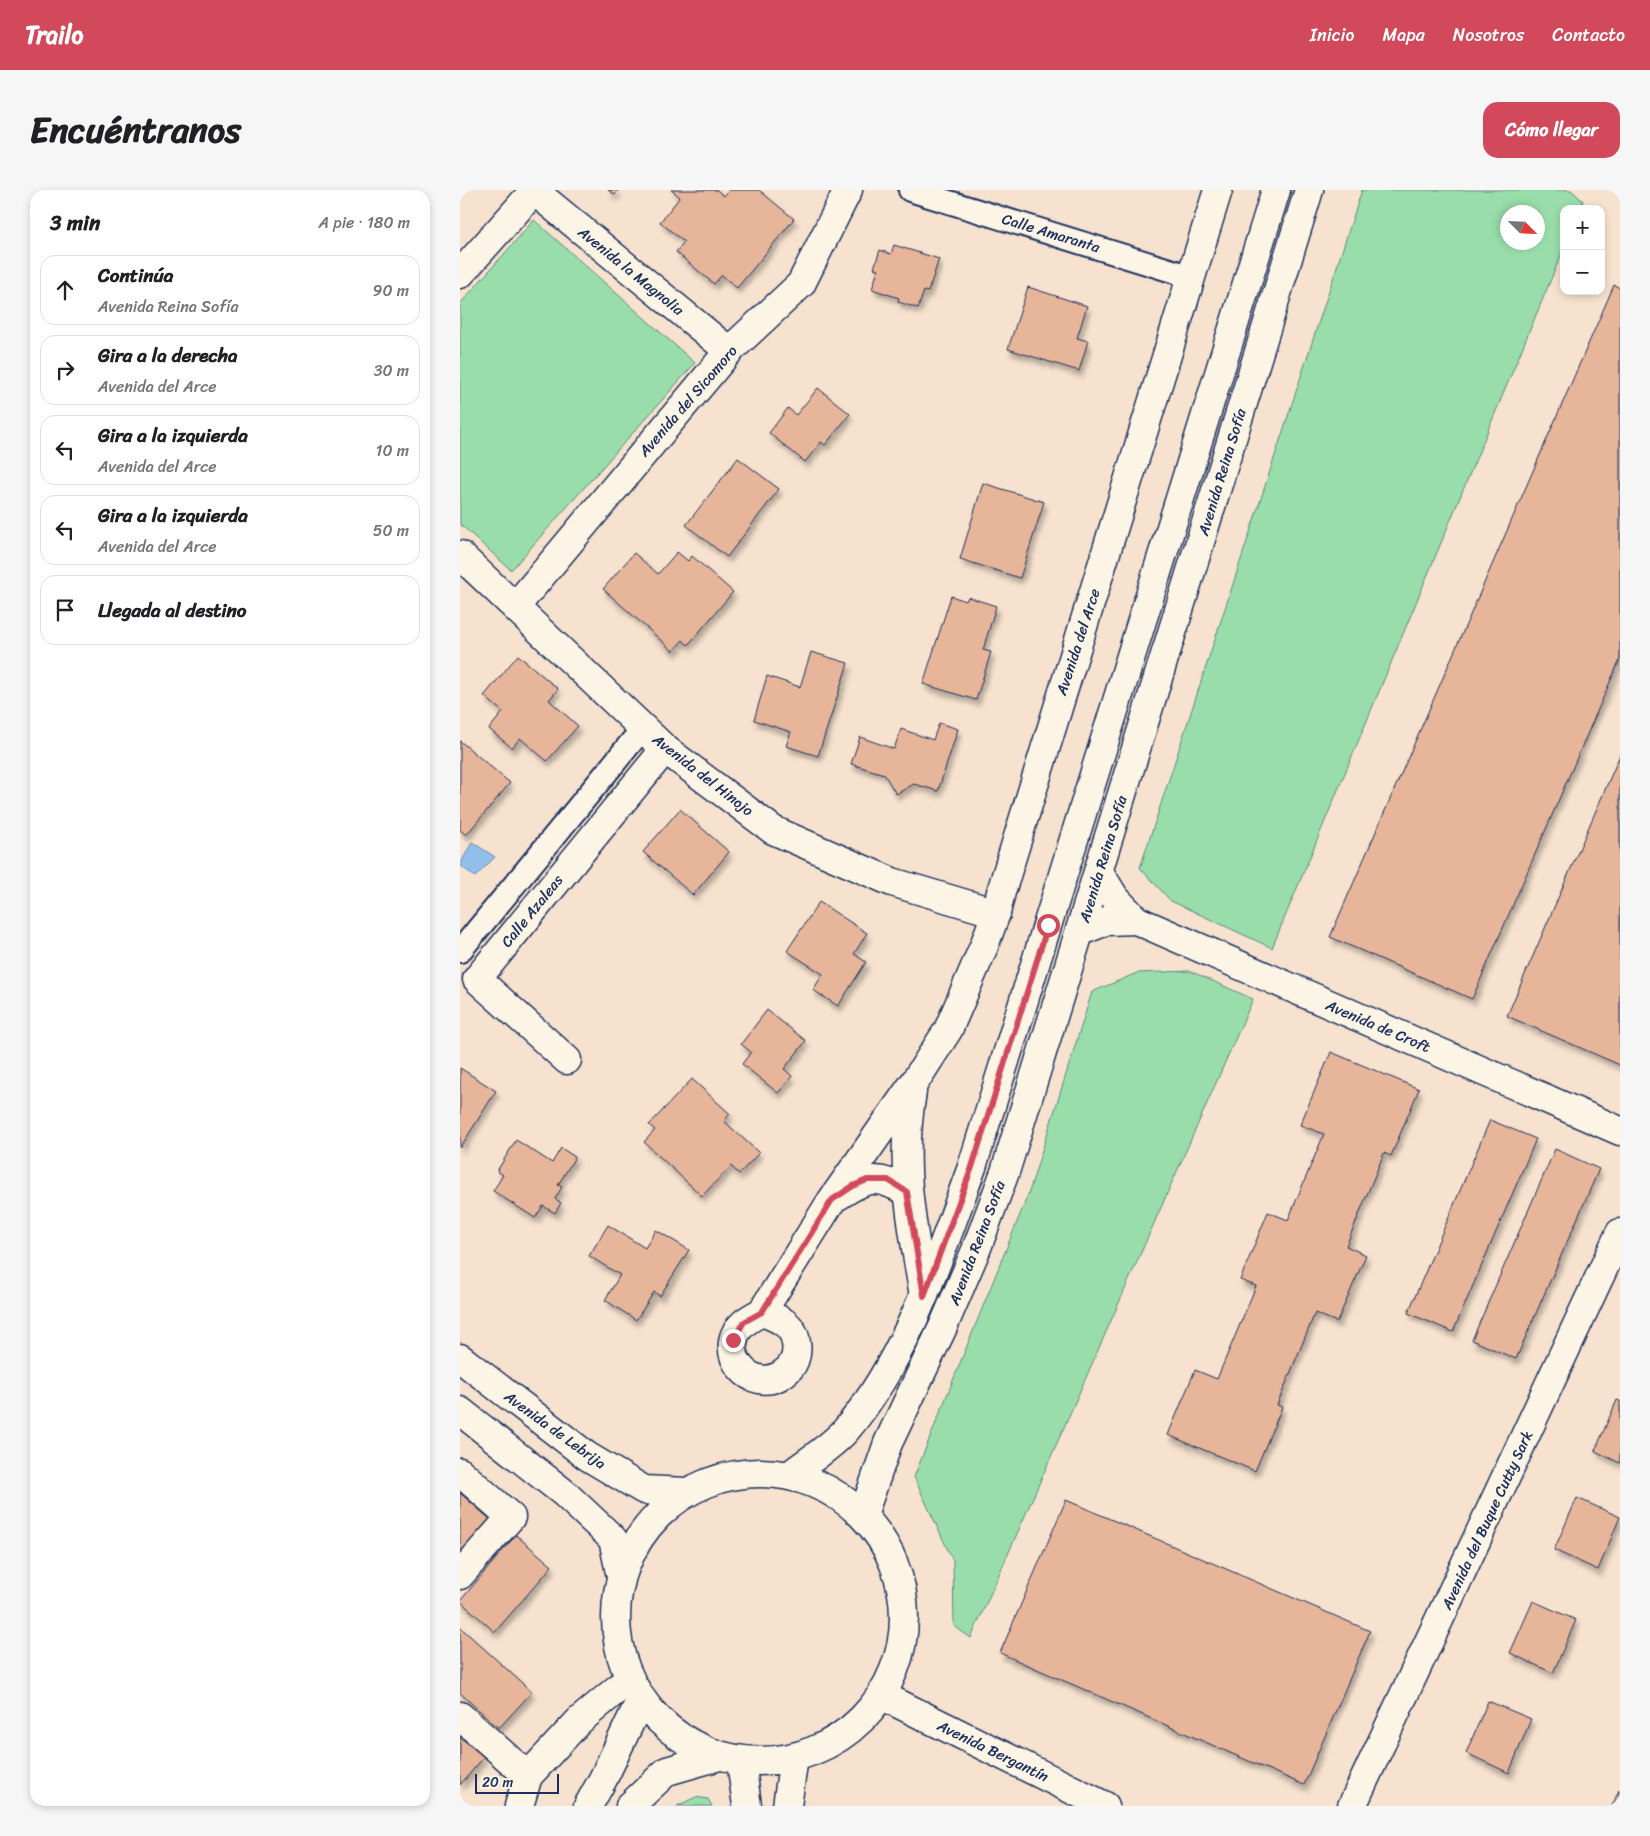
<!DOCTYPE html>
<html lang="es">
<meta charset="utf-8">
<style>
:root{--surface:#fff;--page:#f6f6f6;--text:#202124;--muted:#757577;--line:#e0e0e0;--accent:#d1495b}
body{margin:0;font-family:Sriracha,sans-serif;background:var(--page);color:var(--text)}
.controls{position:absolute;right:15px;top:15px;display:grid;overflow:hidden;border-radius:10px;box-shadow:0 2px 8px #0003}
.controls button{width:45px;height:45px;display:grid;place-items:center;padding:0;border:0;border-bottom:1px solid var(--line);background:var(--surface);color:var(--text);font:25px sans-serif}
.compass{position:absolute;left:1040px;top:15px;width:45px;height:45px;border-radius:50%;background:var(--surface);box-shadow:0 2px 8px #0003;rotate:114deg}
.scale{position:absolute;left:15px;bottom:12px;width:84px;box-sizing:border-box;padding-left:5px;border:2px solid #1b2f5e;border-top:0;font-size:14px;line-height:18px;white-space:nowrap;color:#1b2f5e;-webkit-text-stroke:4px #fcf5e5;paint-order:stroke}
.stop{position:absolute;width:15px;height:15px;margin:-11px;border:4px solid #d1495b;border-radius:50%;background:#fff}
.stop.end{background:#d1495b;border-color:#fff;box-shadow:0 1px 5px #0008}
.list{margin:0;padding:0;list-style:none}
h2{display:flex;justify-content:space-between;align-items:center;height:65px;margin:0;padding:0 20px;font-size:21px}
h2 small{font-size:16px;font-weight:400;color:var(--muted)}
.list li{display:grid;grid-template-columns:32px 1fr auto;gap:15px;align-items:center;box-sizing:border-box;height:70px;margin:0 10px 10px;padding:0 10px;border:1px solid var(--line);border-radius:15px}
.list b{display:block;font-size:19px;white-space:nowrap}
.list p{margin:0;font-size:16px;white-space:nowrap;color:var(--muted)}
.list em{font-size:16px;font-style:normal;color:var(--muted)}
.icon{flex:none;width:28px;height:28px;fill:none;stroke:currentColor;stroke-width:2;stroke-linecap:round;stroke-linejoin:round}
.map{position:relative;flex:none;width:1160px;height:1616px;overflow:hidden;border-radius:15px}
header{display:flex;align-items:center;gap:30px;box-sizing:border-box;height:70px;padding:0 25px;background:var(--accent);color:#fff}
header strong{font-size:24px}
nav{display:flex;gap:28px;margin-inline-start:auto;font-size:18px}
.intro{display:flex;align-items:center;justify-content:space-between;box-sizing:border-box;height:120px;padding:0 30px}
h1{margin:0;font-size:35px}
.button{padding:12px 22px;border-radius:15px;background:var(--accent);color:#fff;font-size:18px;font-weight:700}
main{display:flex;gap:30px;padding:0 30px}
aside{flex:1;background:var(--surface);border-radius:15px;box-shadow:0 2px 8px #0003}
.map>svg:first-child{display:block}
</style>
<header>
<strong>Trailo</strong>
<nav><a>Inicio</a><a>Mapa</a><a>Nosotros</a><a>Contacto</a></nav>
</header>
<div class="intro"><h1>Encuéntranos</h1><a class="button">Cómo llegar</a></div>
<main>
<aside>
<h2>3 min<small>A pie · 180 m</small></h2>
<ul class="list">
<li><svg class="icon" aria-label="ahead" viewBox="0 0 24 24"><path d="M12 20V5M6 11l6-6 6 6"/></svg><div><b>Continúa</b><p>Avenida Reina Sofía</p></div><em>90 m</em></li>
<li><svg class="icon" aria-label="right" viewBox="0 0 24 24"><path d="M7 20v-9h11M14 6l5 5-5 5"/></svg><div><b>Gira a la derecha</b><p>Avenida del Arce</p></div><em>30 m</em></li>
<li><svg class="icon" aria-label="left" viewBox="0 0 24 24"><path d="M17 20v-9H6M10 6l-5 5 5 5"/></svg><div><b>Gira a la izquierda</b><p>Avenida del Arce</p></div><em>10 m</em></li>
<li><svg class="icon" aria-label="left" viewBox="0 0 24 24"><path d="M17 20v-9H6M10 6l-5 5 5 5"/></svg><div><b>Gira a la izquierda</b><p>Avenida del Arce</p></div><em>50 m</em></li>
<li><svg class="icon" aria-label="arrive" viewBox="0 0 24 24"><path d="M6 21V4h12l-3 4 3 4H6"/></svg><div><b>Llegada al destino</b></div></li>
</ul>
</aside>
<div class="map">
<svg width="1160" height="1616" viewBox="0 0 1160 1616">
<defs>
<filter id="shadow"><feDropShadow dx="3" dy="5.5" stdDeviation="2.5" flood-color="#0004"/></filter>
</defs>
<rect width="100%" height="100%" fill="#f6e2ce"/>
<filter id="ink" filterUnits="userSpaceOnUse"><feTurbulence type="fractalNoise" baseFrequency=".02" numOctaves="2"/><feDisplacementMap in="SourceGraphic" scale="10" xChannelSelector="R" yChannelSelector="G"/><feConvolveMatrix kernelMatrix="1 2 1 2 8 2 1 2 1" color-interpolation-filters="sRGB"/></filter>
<g filter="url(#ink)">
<!-- green -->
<g fill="#99deaa" stroke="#5a8684" fill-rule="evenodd">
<path d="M 902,0 L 1111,0 L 1123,11 L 1120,19 L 1104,19 L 1104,58 L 812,758 L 711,711 L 680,678 ZM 1078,22 L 1078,52 L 1048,52 L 1048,22 Z"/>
<path d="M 74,30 L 235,173 L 51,380 L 0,334 L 0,114 Z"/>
<path d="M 730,781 L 793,809 L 511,1448 L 494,1436 L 493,1371 L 454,1287 L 568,1005 L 632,802 L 677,783 Z"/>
<path d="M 236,1607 L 248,1609 L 252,1616 L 217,1616 Z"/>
</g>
<!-- water -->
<path fill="#93bfec" stroke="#6385b3" d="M 12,652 L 35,667 L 15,687 L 0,675 Z"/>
<!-- building -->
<g fill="#e7b599" stroke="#1b2f5e" filter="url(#shadow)">
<path d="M 148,0 L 158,0 L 155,5 Z"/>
<path d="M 211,0 L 257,0 L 264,6 L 269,0 L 299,0 L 334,29 L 277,98 L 262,85 L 254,94 L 216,62 L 224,52 L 200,32 L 220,7 Z"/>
<path d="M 434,55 L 479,69 L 468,102 L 464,101 L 458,118 L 438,112 L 439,108 L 412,99 L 418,80 L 414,78 L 420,60 L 431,64 Z"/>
<path d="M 1154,95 L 1160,98 L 1160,469 L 1012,809 L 870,747 Z"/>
<path d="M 568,97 L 627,116 L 617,148 L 628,151 L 619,181 L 548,159 Z"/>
<path d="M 358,198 L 390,224 L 365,255 L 361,252 L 345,272 L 309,243 L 328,218 L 336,225 Z"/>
<path d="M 278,268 L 319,299 L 267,367 L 226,335 Z"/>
<path d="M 523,293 L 584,312 L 560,388 L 500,369 Z"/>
<path d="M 217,362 L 228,371 L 232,366 L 273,402 L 228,455 L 223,450 L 213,461 L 143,399 L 174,363 L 198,384 Z"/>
<path d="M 491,406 L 506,411 L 508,407 L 536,416 L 523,460 L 531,462 L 516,510 L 463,494 Z"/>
<path d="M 351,462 L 388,473 L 358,566 L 326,556 L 331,542 L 294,530 L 307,486 L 340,497 Z"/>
<path d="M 58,465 L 98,499 L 89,510 L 118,536 L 87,571 L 60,548 L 52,558 L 29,539 L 43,522 L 24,506 Z"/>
<path d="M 479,533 L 498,539 L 478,601 L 454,594 L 436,604 L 424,584 L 391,574 L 400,547 L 434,559 L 441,539 L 473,550 Z"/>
<path d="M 0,551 L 50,593 L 6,645 L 0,640 Z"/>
<path d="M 1160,565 L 1160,875 L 1047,826 Z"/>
<path d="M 220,619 L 269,662 L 233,705 L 183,662 Z"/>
<path d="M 359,712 L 407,743 L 394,764 L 406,772 L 378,816 L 353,800 L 363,784 L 327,761 Z"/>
<path d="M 307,820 L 346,851 L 324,879 L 332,886 L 318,903 L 282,874 L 291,862 L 281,854 Z"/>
<path d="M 871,862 L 959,899 L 931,966 L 924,963 L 886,1056 L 906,1065 L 877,1132 L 855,1123 L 817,1215 L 822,1217 L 795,1281 L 708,1245 L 735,1180 L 757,1189 L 796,1096 L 780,1090 L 808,1022 L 828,1030 L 864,944 L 840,935 Z"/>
<path d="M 0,878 L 36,901 L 0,958 Z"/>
<path d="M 232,889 L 270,924 L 264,931 L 299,963 L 279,984 L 271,976 L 242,1006 L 184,952 L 195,940 L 189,935 Z"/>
<path d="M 1030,930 L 1076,949 L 993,1142 L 948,1123 Z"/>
<path d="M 56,950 L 92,973 L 101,958 L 115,967 L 98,995 L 102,997 L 95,1009 L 101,1013 L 95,1023 L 83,1016 L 75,1028 L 33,1001 L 43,985 L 37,981 Z"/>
<path d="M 1095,959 L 1139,979 L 1056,1169 L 1012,1150 Z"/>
<path d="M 148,1035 L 185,1058 L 196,1040 L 229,1060 L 200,1106 L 194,1102 L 176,1130 L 145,1110 L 160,1085 L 129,1066 Z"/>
<path d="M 1157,1210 L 1160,1211 L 1160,1273 L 1135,1261 Z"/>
<path d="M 0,1303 L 32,1331 L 0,1367 Z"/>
<path d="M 1117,1308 L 1160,1327 L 1138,1380 L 1094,1360 Z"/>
<path d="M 606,1310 L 910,1441 L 844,1595 L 540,1463 Z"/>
<path d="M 56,1345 L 92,1376 L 35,1442 L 0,1411 Z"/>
<path d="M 1073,1411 L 1116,1430 L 1093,1483 L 1050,1463 Z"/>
<path d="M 0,1437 L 72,1502 L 39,1538 L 0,1503 Z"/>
<path d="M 1028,1511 L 1071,1529 L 1049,1583 L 1006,1563 Z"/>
<path d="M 0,1547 L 24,1567 L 0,1595 Z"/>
<path d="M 1159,1600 L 1160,1616 L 1152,1616 Z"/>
</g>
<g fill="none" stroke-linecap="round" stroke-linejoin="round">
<defs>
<g id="pedestrian">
<path d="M 450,0 L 732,87"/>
<path d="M 0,761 L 183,538"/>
</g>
<g id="minor">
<path d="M 73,0 L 269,161"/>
<path d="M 0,84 L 74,1"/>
<path d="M 0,365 L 205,559 L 313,640 L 432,692 L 536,723"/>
<path d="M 56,416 L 269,161 L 341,94 L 388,0"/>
<path d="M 639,682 L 655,708 L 676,730 L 1160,941"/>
<path d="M 621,741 L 646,731 L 676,730"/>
<path d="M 107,870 L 17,789 L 205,559"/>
<path d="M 452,902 C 439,975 452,1034 464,1106"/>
<path d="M 378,1006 C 406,987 417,984 447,1002"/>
<path d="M 302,1122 L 372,1010 L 454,893 L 488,840 L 524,756 L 536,723 L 541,702 L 758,0"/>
<path d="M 302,1122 C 318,1128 334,1134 336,1153 C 338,1165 334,1176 324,1183 C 292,1207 254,1161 283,1134 C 288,1129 296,1125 302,1122 Z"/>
<path d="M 0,1282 L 51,1327 L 0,1385"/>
<path d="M 0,1526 L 68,1586"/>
<path d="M 59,1616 L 68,1586 L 119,1531 L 169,1489"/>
<path d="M 892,1616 L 1160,1043"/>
</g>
<g id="tertiary">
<path d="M 421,1505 L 645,1616"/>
<path d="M 281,1570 L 287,1616"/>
<path d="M 327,1616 L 334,1567"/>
</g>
<g id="secondary">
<path d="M 0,1168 L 127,1266 L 162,1287 L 184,1300 L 226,1302"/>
<path d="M 0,1221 L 104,1303 L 153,1349 L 161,1387"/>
</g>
<g id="primary">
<circle cx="300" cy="1427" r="144"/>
<path d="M 330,1285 C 348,1271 371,1257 386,1240 C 448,1167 479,1066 512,977 L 816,0"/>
<path d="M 403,1325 L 428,1253 L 483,1137 L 516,1060 L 545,982 L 849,0"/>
<path d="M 128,1616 L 143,1589 L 181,1509"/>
<path d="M 170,1616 L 207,1581 L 259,1566"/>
</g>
</defs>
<!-- pedestrian casing -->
<use href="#pedestrian" stroke="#1b2f5e" stroke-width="26"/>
<!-- minor casing -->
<use href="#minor" stroke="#1b2f5e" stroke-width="31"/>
<!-- tertiary casing -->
<use href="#tertiary" stroke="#1b2f5e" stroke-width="31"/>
<!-- secondary casing -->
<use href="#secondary" stroke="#1b2f5e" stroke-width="31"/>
<!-- primary casing -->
<use href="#primary" stroke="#1b2f5e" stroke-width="31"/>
<!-- pedestrian -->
<use href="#pedestrian" stroke="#fcf5e5" stroke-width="22"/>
<!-- minor -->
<use href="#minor" stroke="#fcf5e5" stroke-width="28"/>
<!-- tertiary -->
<use href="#tertiary" stroke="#fcf5e5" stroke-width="28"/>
<!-- secondary -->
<use href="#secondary" stroke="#fcf5e5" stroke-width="28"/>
<!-- primary -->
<use href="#primary" stroke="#fcf5e5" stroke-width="28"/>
</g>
</g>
<g fill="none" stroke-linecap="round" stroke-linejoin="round" filter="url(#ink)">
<!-- route -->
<path stroke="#d1495b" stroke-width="6" d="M 273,1150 L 284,1132 L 302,1122 L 372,1010 L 393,996 L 407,990 L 428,990 L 447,1002 L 464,1106 L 512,977 L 588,735"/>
</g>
<g text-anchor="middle" stroke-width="4.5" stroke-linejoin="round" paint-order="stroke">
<!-- street labels -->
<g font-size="15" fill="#1b2f5e" stroke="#fcf5e5">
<text transform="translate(591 43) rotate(17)" y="5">Calle Amaranta</text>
<text transform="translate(171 81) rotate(39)" y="5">Avenida la Magnolia</text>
<text transform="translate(228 211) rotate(-49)" y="5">Avenida del Sicomoro</text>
<text transform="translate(762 282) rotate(-73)" y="5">Avenida Reina Sofía</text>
<text transform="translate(618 452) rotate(-72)" y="5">Avenida del Arce</text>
<text transform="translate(243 585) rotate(38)" y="5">Avenida del Hinojo</text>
<text transform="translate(643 669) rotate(-73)" y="5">Avenida Reina Sofía</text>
<text transform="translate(72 721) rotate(-51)" y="5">Calle Azaleas</text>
<text transform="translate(918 836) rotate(23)" y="5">Avenida de Croft</text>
<text transform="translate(517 1053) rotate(-69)" y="5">Avenida Reina Sofía</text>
<text transform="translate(95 1240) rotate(36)" y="5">Avenida de Lebrija</text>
<text transform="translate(1027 1330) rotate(-65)" y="5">Avenida del Buque Cutty Sark</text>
<text transform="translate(533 1561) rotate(26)" y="5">Avenida Bergantín</text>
</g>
</g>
</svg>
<div class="controls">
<button>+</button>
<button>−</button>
</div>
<svg class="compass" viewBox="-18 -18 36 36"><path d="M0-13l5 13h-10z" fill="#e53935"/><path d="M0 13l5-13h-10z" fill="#757577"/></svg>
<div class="scale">20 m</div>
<div class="stop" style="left:588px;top:735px"></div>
<div class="stop end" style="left:273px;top:1150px"></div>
</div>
</main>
